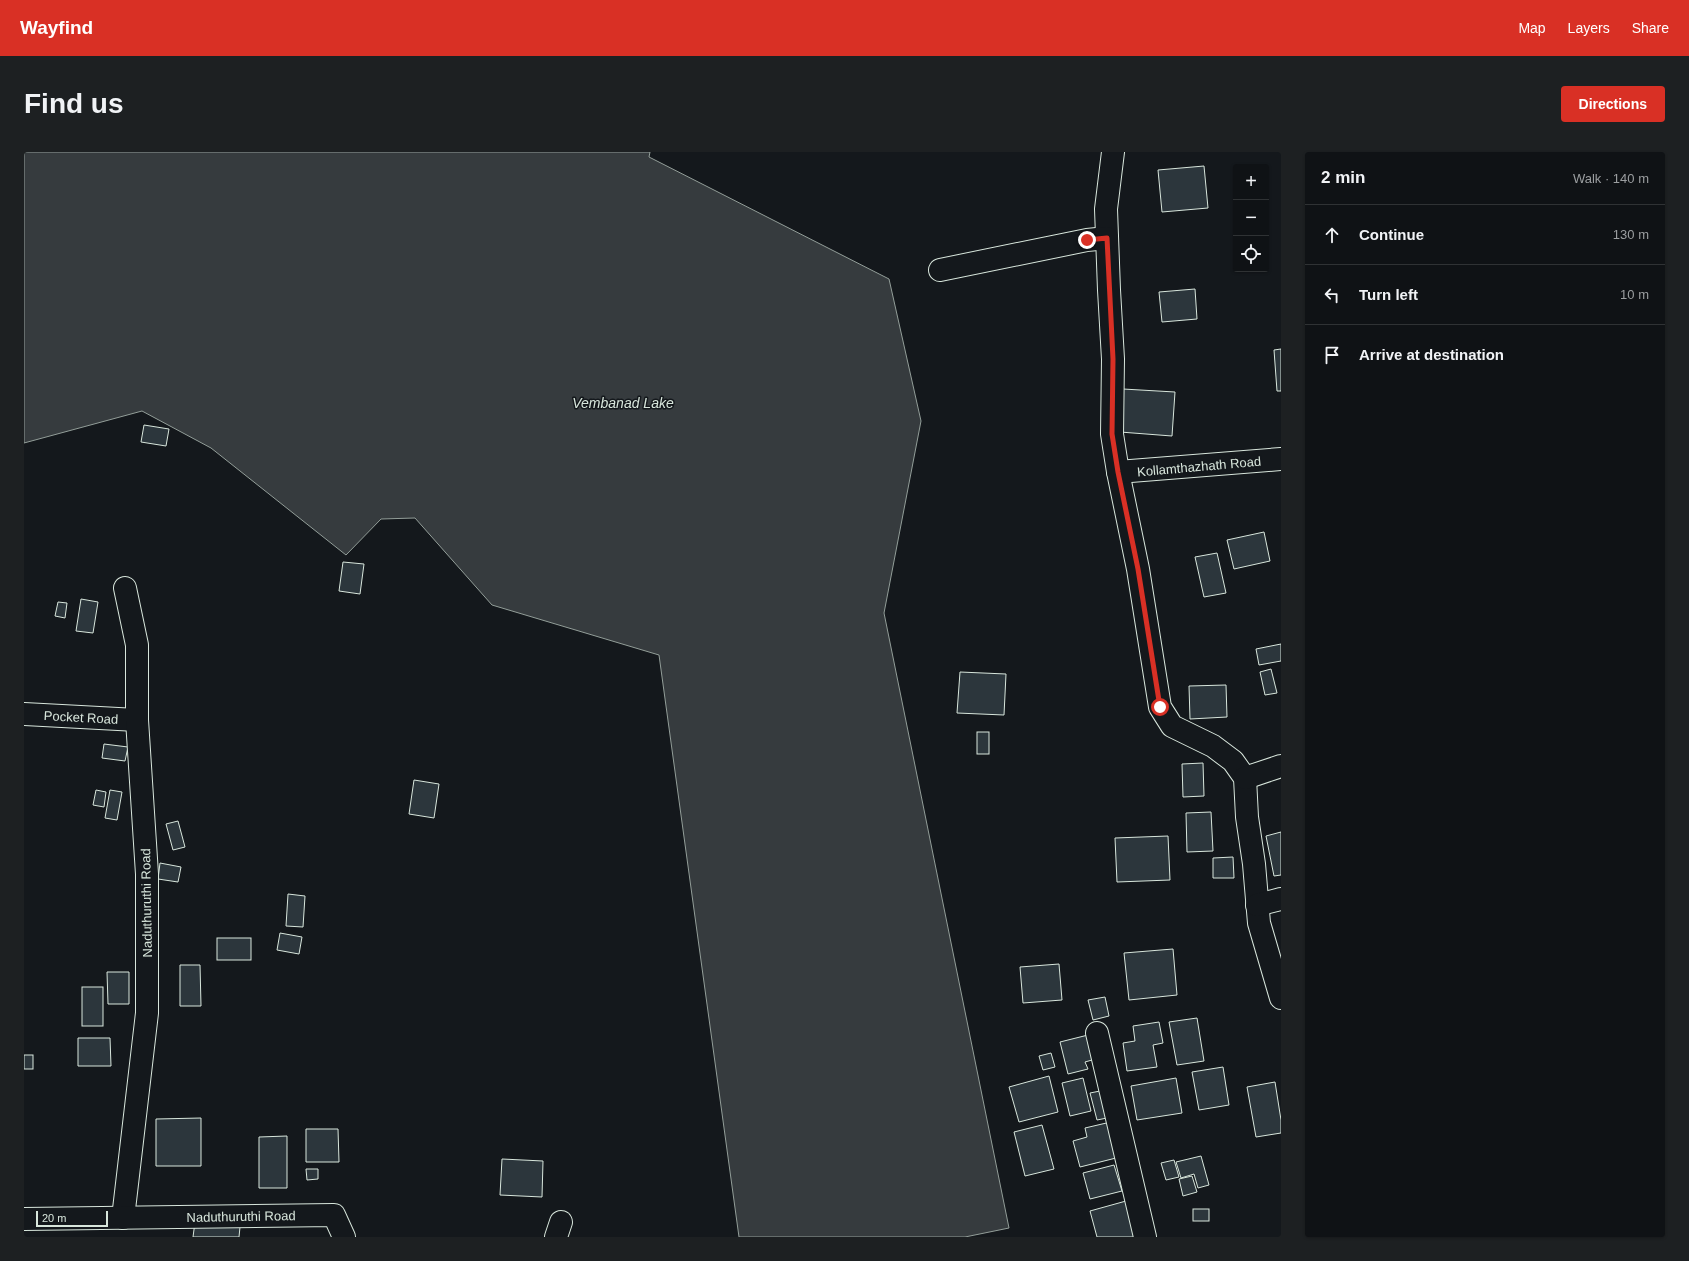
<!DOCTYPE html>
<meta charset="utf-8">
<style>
:root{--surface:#0f1215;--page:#1d2022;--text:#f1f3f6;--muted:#9b9ea0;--line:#2f3234;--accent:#d93025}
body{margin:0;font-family:Helvetica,sans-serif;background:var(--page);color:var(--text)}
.controls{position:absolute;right:12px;top:12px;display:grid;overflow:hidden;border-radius:4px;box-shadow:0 1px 3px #0004}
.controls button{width:36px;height:36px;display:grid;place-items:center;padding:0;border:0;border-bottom:1px solid var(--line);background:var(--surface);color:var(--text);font:20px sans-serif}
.scale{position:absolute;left:12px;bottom:10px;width:72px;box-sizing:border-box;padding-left:4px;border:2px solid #d8e6dc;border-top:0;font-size:11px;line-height:14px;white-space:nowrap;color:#d8e6dc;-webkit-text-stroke:3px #14181c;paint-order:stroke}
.stop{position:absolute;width:12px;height:12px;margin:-9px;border:3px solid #d93025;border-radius:50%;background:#fff}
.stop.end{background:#d93025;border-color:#fff;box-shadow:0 1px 4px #0008}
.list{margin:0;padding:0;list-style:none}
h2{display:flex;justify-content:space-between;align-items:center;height:52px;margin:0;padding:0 16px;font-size:17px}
h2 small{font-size:13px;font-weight:400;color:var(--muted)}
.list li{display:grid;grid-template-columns:26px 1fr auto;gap:12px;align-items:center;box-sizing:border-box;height:60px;padding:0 16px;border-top:1px solid var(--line)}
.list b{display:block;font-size:15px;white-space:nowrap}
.list em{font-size:13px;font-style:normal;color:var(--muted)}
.icon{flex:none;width:22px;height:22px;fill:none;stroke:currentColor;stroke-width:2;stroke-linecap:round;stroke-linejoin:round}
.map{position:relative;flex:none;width:1257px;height:1085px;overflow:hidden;border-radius:4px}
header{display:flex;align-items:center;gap:24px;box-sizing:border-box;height:56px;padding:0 20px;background:var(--accent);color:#fff}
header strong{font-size:19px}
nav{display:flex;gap:22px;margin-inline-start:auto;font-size:14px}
.intro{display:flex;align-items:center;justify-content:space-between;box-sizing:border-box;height:96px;padding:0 24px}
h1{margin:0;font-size:28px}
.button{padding:10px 18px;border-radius:4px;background:var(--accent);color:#fff;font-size:14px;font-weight:700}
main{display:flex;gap:24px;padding:0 24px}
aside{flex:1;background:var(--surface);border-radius:4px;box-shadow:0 1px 3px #0004}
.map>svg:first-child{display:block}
</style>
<header>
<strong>Wayfind</strong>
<nav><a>Map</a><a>Layers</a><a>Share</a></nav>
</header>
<div class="intro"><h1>Find us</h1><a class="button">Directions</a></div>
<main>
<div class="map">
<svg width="1257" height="1085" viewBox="0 0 1257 1085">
<rect width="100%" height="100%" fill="#14181c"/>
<!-- water -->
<path fill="#363b3e" stroke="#939e99" d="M 0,0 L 626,0 L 625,5 L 865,127 L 897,269 L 860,461 L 985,1076 L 941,1085 L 715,1085 L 635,503 L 468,453 L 391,366 L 357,367 L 322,403 L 187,296 L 118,259 L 0,291 Z"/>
<!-- building -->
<g fill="#2c363c" stroke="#d8e6dc">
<path d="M 1180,14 L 1184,56 L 1138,60 L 1134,18 Z"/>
<path d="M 1171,137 L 1173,167 L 1138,170 L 1135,140 Z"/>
<path d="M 1257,197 L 1257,239 L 1253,239 L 1250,198 Z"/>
<path d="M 1099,237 L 1151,240 L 1148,284 L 1096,280 Z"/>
<path d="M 120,273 L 145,277 L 142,294 L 117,290 Z"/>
<path d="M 1240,380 L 1246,409 L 1210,417 L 1203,388 Z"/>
<path d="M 1193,401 L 1202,441 L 1180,445 L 1171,405 Z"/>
<path d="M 319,410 L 340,412 L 336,442 L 315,439 Z"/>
<path d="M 57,447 L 74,450 L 69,481 L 52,479 Z"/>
<path d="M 34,450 L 43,451 L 41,466 L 31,464 Z"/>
<path d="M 1257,492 L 1257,509 L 1235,513 L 1232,497 Z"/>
<path d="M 1247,517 L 1253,541 L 1241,543 L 1236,520 Z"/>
<path d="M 936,520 L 982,522 L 980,563 L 933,561 Z"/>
<path d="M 1202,533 L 1203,565 L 1166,567 L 1165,534 Z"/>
<rect x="953" y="580" width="12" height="22"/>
<path d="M 80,592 L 104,595 L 101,609 L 78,606 Z"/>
<path d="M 1179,611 L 1180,644 L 1159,645 L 1158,612 Z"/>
<path d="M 390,628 L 415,632 L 410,666 L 385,662 Z"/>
<path d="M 72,638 L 82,640 L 80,655 L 69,653 Z"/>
<path d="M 86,638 L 98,640 L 93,668 L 81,666 Z"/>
<path d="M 1187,660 L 1189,699 L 1163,700 L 1162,661 Z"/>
<path d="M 154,669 L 161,695 L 149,698 L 142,672 Z"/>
<path d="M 1257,680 L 1257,723 L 1250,724 L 1242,684 Z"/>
<path d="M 1144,684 L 1146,728 L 1093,730 L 1091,686 Z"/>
<path d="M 1209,705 L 1210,726 L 1189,726 L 1189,706 Z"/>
<path d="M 136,711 L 157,715 L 154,730 L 134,727 Z"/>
<path d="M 264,742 L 281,744 L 279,775 L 262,774 Z"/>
<path d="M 256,781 L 278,785 L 275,802 L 253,798 Z"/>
<rect x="193" y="786" width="34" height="22"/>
<path d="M 1149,797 L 1153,843 L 1105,848 L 1100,801 Z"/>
<path d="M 1035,812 L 1038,848 L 999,851 L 996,815 Z"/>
<path d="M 156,813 L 176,813 L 177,854 L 156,854 Z"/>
<path d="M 83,820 L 105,820 L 105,852 L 84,852 Z"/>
<rect x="58" y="835" width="21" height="39"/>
<path d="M 1081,845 L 1085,864 L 1069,868 L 1064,848 Z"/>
<path d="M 1173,866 L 1180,909 L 1153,913 L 1145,870 Z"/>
<path d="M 1135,870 L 1139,891 L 1129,893 L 1133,915 L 1103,919 L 1099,891 L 1111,889 L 1109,874 Z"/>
<path d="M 1068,882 L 1075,906 L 1061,910 L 1064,917 L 1044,922 L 1036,890 Z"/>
<path d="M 54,886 L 86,886 L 87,914 L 54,914 Z"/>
<path d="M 1027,901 L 1031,915 L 1019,918 L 1015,904 Z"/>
<rect x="0" y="903" width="9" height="14"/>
<path d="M 1199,915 L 1205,953 L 1175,958 L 1168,920 Z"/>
<path d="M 1025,924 L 1034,960 L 995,970 L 985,935 Z"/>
<path d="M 1059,926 L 1067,959 L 1046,964 L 1038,931 Z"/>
<path d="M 1152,926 L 1158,961 L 1113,968 L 1107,934 Z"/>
<path d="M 1251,930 L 1257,968 L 1257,981 L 1232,985 L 1223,935 Z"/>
<path d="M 1081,938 L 1088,965 L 1073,968 L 1066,941 Z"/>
<path d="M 177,966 L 177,1014 L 132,1014 L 132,967 Z"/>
<path d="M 1091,969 L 1100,1004 L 1056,1015 L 1049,989 L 1063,985 L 1061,976 Z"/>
<path d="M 1018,973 L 1030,1017 L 1001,1024 L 990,980 Z"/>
<path d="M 282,977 L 314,977 L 315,1010 L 282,1010 Z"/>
<path d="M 263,984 L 263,1036 L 235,1036 L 235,985 Z"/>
<path d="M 1177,1004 L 1185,1033 L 1174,1036 L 1170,1022 L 1157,1026 L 1152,1010 Z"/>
<path d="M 478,1007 L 519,1009 L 518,1045 L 476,1043 Z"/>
<path d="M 1150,1008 L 1155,1025 L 1142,1028 L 1137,1011 Z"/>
<path d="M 1090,1013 L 1098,1039 L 1066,1047 L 1059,1021 Z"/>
<path d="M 282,1017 L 294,1017 L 294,1027 L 283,1028 Z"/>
<path d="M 1168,1024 L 1173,1040 L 1159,1044 L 1155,1027 Z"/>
<path d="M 1102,1049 L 1112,1085 L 1073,1085 L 1066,1059 Z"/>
<rect x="1169" y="1057" width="16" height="12"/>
<path d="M 171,1070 L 216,1075 L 215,1085 L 169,1085 Z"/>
</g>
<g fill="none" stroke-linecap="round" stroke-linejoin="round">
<defs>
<g id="minor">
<path d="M 1089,0 L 1082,57 L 1085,138 L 1089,207 L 1088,282 L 1094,320 L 1114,417 L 1136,555 L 1148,574 L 1189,594 L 1209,609 L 1221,626 L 1223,665 L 1230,712 L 1235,771 L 1257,846"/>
<path d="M 916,118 L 1063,88 L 1083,86"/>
<path d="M 1094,320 L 1257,307"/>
<path d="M 0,562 L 113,568"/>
<path d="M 1221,626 L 1257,614"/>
<path d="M 1233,753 L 1257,747"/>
<path d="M 1073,881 L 1121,1085"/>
<path d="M 99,1066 L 123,861 L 123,722 L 113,568 L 113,493 L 101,436"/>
<path d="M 0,1067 L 310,1063 L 320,1085"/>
<path d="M 532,1085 L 537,1070"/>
</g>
</defs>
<!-- minor casing -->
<use href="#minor" stroke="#d8e6dc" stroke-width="24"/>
<!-- minor -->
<use href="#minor" stroke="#14181c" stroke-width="22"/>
</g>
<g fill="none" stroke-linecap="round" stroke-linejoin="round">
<!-- route -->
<path stroke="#d93025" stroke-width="5" d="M 1063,88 L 1083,86 L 1089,207 L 1088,282 L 1094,320 L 1114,417 L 1136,555"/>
</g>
<g text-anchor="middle" stroke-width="3" stroke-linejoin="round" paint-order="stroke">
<!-- street labels -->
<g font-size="13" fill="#d8e6dc" stroke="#14181c">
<text transform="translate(1175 314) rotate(-5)" y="5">Kollamthazhath Road</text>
<text transform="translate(57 565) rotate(3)" y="5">Pocket Road</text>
<text transform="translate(122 751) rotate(-91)" y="5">Naduthuruthi Road</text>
<text transform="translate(217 1064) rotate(-1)" y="5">Naduthuruthi Road</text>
</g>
<!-- water labels -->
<g font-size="14" font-style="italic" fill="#d8e6dc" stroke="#14181c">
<text x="599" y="256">Vembanad Lake</text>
</g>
</g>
</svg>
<div class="controls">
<button>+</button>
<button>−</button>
<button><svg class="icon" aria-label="locate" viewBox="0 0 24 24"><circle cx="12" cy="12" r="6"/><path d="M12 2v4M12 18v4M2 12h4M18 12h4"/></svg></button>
</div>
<div class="scale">20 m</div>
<div class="stop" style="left:1136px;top:555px"></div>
<div class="stop end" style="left:1063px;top:88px"></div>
</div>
<aside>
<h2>2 min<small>Walk · 140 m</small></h2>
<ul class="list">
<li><svg class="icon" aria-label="ahead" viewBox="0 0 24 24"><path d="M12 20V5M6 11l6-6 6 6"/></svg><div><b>Continue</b></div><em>130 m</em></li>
<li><svg class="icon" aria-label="left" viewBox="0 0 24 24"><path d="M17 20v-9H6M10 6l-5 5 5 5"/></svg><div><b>Turn left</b></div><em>10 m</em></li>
<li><svg class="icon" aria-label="arrive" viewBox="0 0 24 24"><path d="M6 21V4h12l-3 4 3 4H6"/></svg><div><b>Arrive at destination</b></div></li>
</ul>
</aside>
</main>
